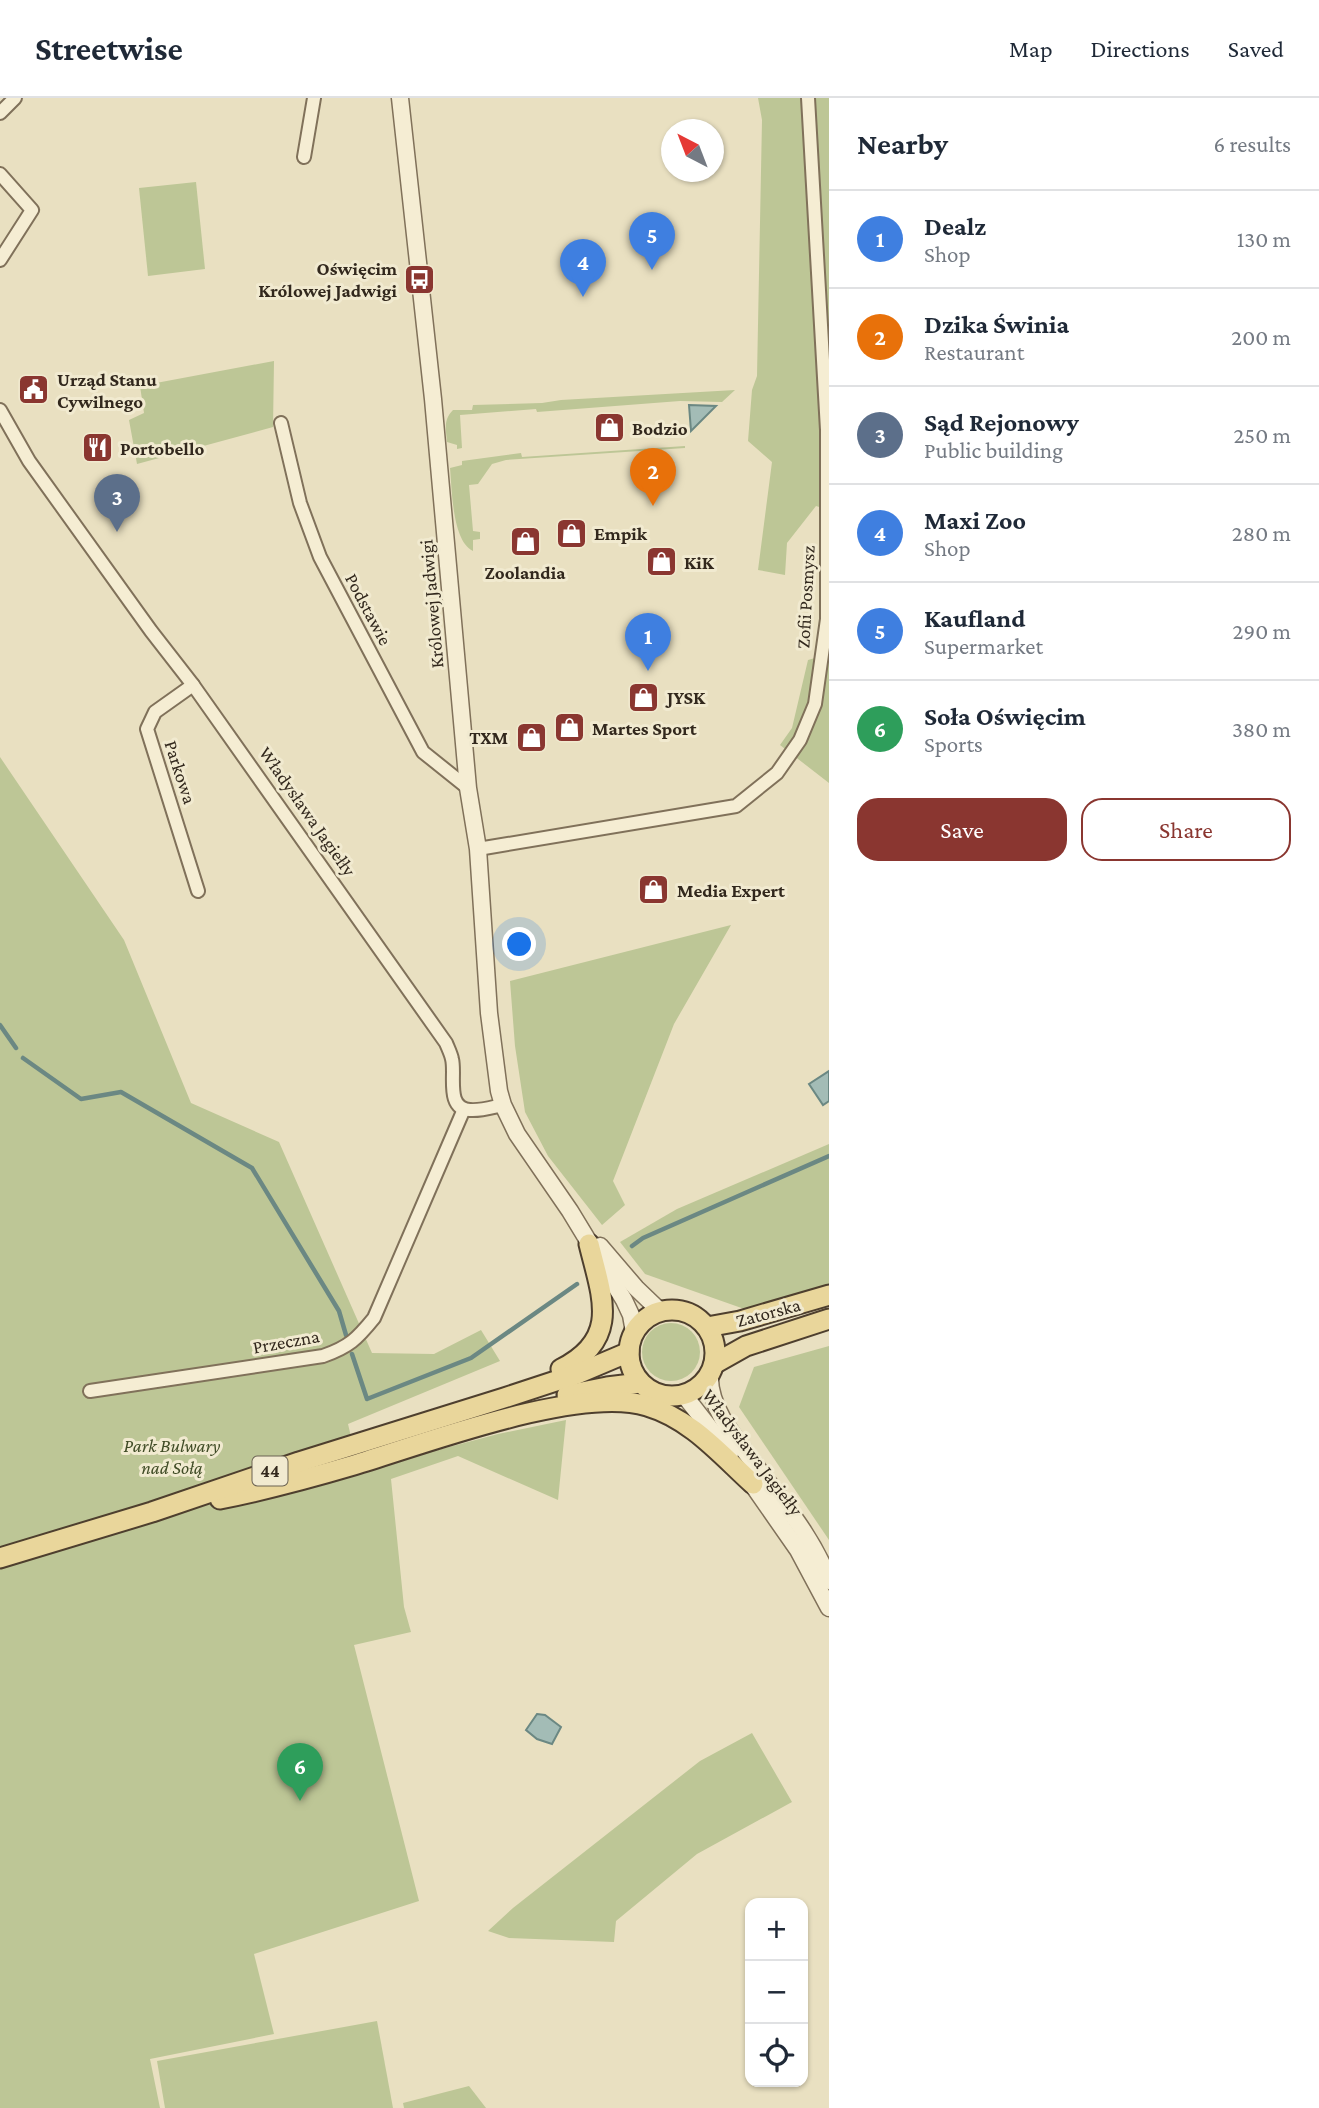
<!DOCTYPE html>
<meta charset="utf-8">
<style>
:root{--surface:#fff;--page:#f6f6f7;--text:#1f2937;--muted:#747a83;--line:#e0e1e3;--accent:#8a3630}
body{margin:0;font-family:"Crimson Pro",serif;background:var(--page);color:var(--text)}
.controls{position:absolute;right:21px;bottom:21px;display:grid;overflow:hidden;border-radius:14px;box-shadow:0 2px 5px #0004}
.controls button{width:63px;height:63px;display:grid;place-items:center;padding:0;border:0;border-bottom:2px solid var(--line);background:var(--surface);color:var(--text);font:35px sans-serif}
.compass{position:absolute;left:661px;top:21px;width:63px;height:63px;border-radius:50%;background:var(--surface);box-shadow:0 2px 5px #0004;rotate:318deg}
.you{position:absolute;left:520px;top:847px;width:24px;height:24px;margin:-18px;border:5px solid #fff;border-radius:50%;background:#1a73e8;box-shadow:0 0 0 10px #1a73e833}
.badge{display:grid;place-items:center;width:46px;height:46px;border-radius:50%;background:var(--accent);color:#fff;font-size:23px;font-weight:700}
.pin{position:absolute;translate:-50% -58px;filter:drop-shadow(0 2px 4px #0008)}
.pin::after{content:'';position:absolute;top:37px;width:24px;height:21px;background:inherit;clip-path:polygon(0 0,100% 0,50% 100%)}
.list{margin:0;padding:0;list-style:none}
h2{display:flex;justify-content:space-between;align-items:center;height:91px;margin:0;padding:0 28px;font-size:30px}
h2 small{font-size:23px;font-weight:400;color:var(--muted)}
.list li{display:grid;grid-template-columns:46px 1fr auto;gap:21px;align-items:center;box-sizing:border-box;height:98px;padding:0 28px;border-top:2px solid var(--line)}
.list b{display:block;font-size:26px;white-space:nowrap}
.list p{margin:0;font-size:23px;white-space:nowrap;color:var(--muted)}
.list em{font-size:23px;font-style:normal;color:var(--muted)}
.actions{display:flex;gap:14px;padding:21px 28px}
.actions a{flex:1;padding:16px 0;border:2px solid var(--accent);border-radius:21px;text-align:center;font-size:24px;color:var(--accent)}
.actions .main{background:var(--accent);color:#fff}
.icon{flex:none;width:38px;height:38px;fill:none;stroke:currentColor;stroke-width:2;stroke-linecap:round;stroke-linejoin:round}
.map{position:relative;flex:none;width:829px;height:2010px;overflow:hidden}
header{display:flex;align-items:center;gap:42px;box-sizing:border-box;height:98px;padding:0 35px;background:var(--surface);border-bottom:2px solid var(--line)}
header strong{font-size:33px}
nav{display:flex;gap:38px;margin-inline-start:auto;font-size:24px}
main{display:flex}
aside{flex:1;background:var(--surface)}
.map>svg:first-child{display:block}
</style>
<header>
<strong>Streetwise</strong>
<nav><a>Map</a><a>Directions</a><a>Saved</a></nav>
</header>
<main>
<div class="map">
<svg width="829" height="2010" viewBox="0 0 829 2010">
<rect width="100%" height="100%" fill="#e9e0c1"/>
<!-- green -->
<g fill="#bdc696">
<path d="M 758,0 L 829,0 L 829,412 L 816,408 L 787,445 L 785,477 L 758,472 L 772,364 L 748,343 L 752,292 L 757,278 L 762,22 Z"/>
<path d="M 196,84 L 205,171 L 148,178 L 139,90 Z"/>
<path d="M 274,263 L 273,329 L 137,366 L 129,322 L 144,315 L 140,288 Z"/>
<path d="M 735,292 L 722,304 L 680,303 L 537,314 L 536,311 L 460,317 L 462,350 L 457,351 L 457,347 L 447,344 C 446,331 443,322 453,312 L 472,312 L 473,307 L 542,305 L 561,302 Z"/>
<path d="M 685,348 L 685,350 L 506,362 L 492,366 L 478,386 L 469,387 L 473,433 L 480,434 L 480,441 L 473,442 L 473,453 C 452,443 452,391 450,370 L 462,367 L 462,363 L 521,355 L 522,359 Z"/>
<path d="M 829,556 L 829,685 L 780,647 L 792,630 L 808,562 Z"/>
<path d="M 0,659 L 124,842 L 191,1005 L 279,1044 L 372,1255 L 434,1256 L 481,1232 L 500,1263 L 348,1326 L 359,1373 L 498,1336 L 566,1322 L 558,1402 L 458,1358 L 391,1381 L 404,1509 L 411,1534 L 354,1547 L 419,1803 L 254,1856 L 274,1936 L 150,1961 L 160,2010 L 0,2010 Z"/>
<path d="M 731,827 L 674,926 L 613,1083 L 625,1107 L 602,1127 L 548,1058 L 525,1014 L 515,948 L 510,883 Z"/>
<path d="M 829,1046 L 829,1187 L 750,1213 L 645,1176 L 620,1144 L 677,1111 Z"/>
<circle cx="671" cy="1254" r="29"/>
<path d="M 829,1248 L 829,1442 L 739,1309 L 754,1269 Z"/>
<path d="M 752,1635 L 792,1704 L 697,1756 L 616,1823 L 614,1844 L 509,1840 L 488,1833 L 513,1810 L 700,1663 Z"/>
<path d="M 377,1923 L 393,2010 L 165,2010 L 157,1963 Z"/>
<path d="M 469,1988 L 486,2010 L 404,2010 L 403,2005 Z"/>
</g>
<!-- water -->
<g fill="#a3bcb6" stroke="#6b8883" stroke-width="2">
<path d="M 689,307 L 716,308 L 691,333 Z"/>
<path d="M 829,973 L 829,1003 L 823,1007 L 809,986 Z"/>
<path d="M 537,1616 L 545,1617 L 561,1629 L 552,1646 L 537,1641 L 526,1632 Z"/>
</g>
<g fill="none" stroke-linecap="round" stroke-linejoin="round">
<!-- stream -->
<g stroke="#6b8883" stroke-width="4.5">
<path d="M 0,927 L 16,950"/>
<path d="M 23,960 L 81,1001 L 121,994 L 252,1070 L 339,1213 L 346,1237"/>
<path d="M 632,1148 L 643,1140 L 829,1058"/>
<path d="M 352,1256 L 367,1301 L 471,1260 L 577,1186"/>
</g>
<defs>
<g id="minor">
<path d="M 0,15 L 15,0"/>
<path d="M 304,59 L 314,0"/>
<path d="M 0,76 L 32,112 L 0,162"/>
<path d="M 0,312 L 29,363 L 151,533 L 193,587 L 446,945 C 448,950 451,956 452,961 C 456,976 445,1011 470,1012 C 481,1013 493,1009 503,1007"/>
<path d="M 281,325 L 300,405 L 320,459 L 423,654 L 468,690"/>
<path d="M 193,587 L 155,614 L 147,631 L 198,793"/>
<path d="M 478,751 L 736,708 L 777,675 L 800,642 L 815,606 L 827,521 L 827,332 L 808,0"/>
<path d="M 90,1293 L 323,1258 C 349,1249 357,1241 374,1220 L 464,1011"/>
</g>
<g id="tertiary">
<path d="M 400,0 L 433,301 L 468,690 L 478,751 L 489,915 L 499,993 L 503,1007 L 517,1036 L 570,1113 L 624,1202 L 631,1217 L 634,1234"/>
<path d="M 600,1148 L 636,1190 L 660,1213"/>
<path d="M 710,1277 C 708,1311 740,1346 759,1372 C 784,1406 815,1443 829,1483"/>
<path d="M 684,1297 L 730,1356"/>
<path d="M 745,1376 L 798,1452 L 829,1510"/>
</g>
<g id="primary">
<circle cx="672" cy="1255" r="43"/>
<path d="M 707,1229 L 740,1223 L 829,1197"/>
<path d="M 714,1266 L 746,1248 L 829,1221"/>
<path d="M 561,1271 C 621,1241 602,1199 589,1146"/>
<path d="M 567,1297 L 607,1289 L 640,1285"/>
<path d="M 220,1401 C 265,1392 310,1380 354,1367 C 424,1346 579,1287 647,1308 C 691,1321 720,1356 753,1386"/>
<path d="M 0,1460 L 152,1414 L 299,1364 L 504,1300 L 577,1276 L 629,1254"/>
</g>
</defs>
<!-- minor casing -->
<use href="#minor" stroke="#80715a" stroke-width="16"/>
<!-- tertiary casing -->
<use href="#tertiary" stroke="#80715a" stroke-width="19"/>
<!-- primary casing -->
<use href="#primary" stroke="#4e3f2e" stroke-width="23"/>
<!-- minor -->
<use href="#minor" stroke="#f5edd3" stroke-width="12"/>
<!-- tertiary -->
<use href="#tertiary" stroke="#f5edd3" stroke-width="16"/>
<!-- primary -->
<use href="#primary" stroke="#e9d69b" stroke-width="19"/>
</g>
<!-- icons -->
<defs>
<symbol id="bus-square" viewBox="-11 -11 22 22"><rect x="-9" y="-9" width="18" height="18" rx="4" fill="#8a3630" stroke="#f1ead0"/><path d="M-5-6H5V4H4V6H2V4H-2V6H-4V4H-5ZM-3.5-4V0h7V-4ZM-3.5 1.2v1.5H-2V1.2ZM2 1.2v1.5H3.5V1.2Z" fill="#fff"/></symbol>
<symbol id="civic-square" viewBox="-11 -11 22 22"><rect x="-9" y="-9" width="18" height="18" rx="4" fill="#8a3630" stroke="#f1ead0"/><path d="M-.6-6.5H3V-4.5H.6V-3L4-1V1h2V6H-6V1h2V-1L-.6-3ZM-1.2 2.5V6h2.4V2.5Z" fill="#fff"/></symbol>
<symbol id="shop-square" viewBox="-11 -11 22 22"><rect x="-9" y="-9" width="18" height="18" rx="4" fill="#8a3630" stroke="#f1ead0"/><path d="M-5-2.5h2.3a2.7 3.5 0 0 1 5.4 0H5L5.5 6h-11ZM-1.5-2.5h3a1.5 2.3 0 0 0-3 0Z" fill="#fff"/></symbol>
<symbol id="restaurant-square" viewBox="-11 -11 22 22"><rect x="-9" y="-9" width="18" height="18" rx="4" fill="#8a3630" stroke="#f1ead0"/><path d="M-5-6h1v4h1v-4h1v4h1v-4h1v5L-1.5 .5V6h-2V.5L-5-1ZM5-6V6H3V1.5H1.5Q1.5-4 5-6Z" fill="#fff"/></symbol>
</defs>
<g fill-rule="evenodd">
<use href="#bus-square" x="402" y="164" width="35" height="35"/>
<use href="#civic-square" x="16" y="274" width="35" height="35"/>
<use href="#shop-square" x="592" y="312" width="35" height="35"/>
<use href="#restaurant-square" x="80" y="332" width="35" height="35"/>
<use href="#shop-square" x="554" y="418" width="35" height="35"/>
<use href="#shop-square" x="508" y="426" width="35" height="35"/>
<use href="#shop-square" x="644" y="446" width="35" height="35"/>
<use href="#shop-square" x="626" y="582" width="35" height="35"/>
<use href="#shop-square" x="552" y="612" width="35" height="35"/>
<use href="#shop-square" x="514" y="622" width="35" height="35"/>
<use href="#shop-square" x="636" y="774" width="35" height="35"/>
</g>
<g text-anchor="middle" stroke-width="6" stroke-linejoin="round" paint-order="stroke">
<!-- shield labels -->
<rect fill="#f1ead0" stroke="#6b6253" stroke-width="2" x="252.5" y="1358.5" width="35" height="29" rx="5"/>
<g font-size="18" font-weight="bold" fill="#32281d">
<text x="270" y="1379">44</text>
</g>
<!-- poi labels -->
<g font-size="19" font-weight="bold" fill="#32281d" stroke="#f1ead0" text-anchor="start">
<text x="397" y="177" text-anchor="end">Oświęcim<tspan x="397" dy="22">Królowej Jadwigi</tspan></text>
<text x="57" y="288">Urząd Stanu<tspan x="57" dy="22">Cywilnego</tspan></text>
<text x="632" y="337">Bodzio</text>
<text x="120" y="357">Portobello</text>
<text x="594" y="442">Empik</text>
<text x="684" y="471">KiK</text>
<text x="525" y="481" text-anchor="middle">Zoolandia</text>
<text x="667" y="606">JYSK</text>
<text x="592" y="637">Martes Sport</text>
<text x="508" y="646" text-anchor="end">TXM</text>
<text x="677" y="799">Media Expert</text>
</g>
<!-- street labels -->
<g font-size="19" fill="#32281d" stroke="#f1ead0">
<text transform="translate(805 499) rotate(-87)" y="7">Zofii Posmysz</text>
<text transform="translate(431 506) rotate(-95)" y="7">Królowej Jadwigi</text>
<text transform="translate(369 511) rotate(62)" y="7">Podstawie</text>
<text transform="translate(181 674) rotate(72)" y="7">Parkowa</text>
<text transform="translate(308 713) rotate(55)" y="7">Władysława Jagiełły</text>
<text transform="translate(768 1214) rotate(-15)" y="7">Zatorska</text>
<text transform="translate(286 1243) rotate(-10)" y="7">Przeczna</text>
<text transform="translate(753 1354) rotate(53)" y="7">Władysława Jagiełły</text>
</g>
<!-- park labels -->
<g font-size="19" font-style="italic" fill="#404c26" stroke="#f1ead0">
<text x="172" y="1354">Park Bulwary<tspan x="172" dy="22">nad Sołą</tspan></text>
</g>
</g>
</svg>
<div class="controls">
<button>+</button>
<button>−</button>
<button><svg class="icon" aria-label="locate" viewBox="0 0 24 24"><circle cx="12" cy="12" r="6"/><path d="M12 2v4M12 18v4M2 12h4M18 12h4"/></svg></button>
</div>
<svg class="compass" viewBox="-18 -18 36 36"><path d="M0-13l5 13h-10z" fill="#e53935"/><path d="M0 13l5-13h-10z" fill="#747a83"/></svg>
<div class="you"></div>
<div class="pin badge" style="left:648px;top:573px;background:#3f7fe0">1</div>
<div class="pin badge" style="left:653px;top:408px;background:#e8710a">2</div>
<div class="pin badge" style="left:117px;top:434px;background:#5c6f8a">3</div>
<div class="pin badge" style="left:583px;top:199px;background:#3f7fe0">4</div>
<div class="pin badge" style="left:652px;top:172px;background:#3f7fe0">5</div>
<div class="pin badge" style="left:300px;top:1703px;background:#2e9e5b">6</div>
</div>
<aside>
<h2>Nearby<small>6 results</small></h2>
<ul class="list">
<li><span class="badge" style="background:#3f7fe0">1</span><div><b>Dealz</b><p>Shop</p></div><em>130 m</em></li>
<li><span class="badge" style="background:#e8710a">2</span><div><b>Dzika Świnia</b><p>Restaurant</p></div><em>200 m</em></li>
<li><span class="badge" style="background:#5c6f8a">3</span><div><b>Sąd Rejonowy</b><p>Public building</p></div><em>250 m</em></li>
<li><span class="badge" style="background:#3f7fe0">4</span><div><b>Maxi Zoo</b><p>Shop</p></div><em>280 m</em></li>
<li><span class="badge" style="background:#3f7fe0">5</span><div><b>Kaufland</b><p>Supermarket</p></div><em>290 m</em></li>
<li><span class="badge" style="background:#2e9e5b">6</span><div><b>Soła Oświęcim</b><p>Sports</p></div><em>380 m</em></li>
</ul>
<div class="actions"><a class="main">Save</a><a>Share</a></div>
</aside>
</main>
